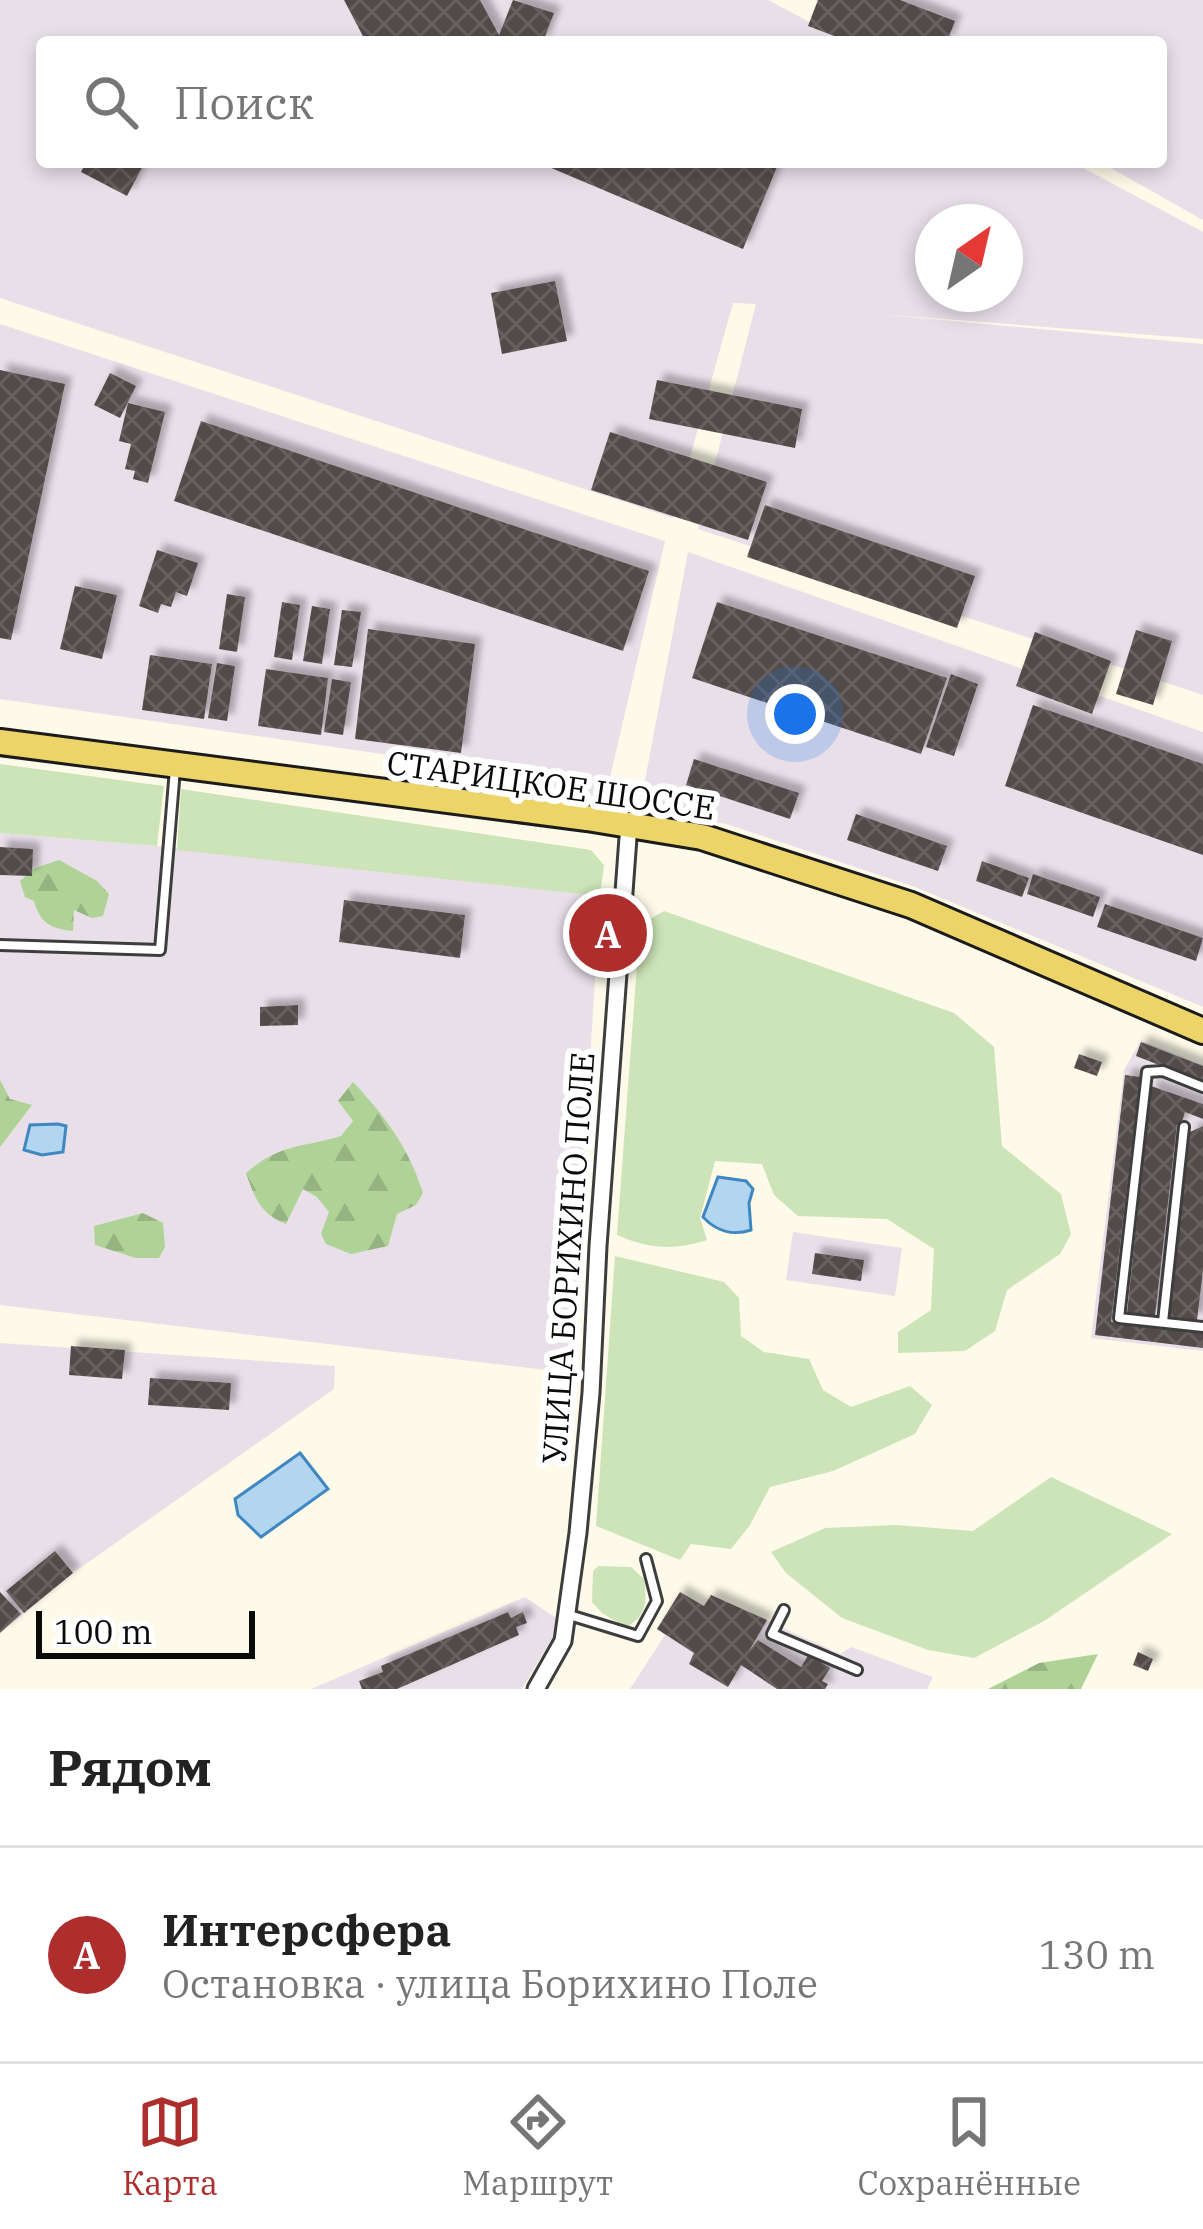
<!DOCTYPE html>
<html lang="ru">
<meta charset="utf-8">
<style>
:root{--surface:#fff;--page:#f6f6f6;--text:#222;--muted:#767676;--line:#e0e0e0;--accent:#ae2e2e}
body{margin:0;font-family:"IBM Plex Serif",serif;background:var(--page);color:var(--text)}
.compass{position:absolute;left:915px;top:204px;width:108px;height:108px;border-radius:50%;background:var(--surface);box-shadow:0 6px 18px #0003;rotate:34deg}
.scale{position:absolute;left:36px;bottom:30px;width:219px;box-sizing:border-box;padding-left:12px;border:6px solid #0a0a0a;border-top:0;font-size:33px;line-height:42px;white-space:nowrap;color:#0a0a0a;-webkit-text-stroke:9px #fff;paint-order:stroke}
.you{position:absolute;left:795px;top:714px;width:42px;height:42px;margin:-30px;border:9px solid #fff;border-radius:50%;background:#1a73e8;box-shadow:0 0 0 18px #1a73e833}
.badge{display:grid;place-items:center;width:78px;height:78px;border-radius:50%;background:var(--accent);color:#fff;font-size:39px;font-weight:700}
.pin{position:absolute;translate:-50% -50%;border:6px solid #fff;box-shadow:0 3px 12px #0006}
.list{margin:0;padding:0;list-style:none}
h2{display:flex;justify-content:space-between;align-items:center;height:156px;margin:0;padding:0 48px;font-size:51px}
h2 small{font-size:39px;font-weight:400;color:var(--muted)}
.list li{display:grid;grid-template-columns:78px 1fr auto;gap:36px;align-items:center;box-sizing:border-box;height:216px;padding:0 48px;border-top:3px solid var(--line)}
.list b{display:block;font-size:45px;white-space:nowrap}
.list p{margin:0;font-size:39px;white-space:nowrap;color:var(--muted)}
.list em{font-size:39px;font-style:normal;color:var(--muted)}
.icon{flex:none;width:66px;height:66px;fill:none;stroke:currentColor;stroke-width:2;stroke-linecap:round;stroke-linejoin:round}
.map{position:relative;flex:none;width:1203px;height:1689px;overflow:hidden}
.search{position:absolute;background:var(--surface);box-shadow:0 6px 18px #0003;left:36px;right:36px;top:36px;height:132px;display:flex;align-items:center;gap:30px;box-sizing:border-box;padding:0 42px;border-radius:12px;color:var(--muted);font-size:45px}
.sheet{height:372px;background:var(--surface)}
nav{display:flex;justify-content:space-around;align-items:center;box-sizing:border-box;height:168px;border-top:3px solid var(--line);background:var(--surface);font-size:33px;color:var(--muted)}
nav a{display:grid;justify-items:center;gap:6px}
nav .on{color:var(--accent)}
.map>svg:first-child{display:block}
</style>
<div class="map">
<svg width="1203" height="1689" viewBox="0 0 1203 1689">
<defs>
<pattern id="forest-firs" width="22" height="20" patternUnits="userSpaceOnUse" patternTransform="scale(3)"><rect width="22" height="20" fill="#afd397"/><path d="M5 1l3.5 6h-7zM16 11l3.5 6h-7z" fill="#95b481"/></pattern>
<pattern id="building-cross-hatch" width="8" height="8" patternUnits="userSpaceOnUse" patternTransform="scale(3)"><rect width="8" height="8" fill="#524c48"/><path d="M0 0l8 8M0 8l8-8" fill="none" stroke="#66615e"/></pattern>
<filter id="shadow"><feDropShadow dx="7" dy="-7" stdDeviation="3" flood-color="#0004"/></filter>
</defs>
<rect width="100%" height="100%" fill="#fdfae9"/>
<!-- industrial -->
<g fill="#e8dfe9" fill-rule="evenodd">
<path d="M 0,0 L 768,0 L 847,42 L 42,42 L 42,162 L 1072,162 L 1203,232 L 1203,339 L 876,314 L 1203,344 L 1203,695 L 698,529 L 756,304 L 733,303 L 673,518 L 0,298 ZM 933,222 L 1005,222 L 1005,294 L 933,294 Z"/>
<path d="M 815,0 L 1203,0 L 1203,220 L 1100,162 L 1161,162 L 1161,42 L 889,42 Z"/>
<path d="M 0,324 L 665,541 L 605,799 L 479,768 L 0,699 Z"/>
<path d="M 688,552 L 1203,732 L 1203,1007 L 915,887 L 727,824 L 639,812 Z"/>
<path d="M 0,833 L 157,846 L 600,896 L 571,1373 L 0,1305 Z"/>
<path d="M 1141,1040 L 1203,1065 L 1203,1351 L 1091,1338 L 1124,1070 Z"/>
<path d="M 793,1232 L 902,1248 L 895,1296 L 786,1280 Z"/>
<path d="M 0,1343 L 335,1366 L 334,1389 L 73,1573 L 0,1633 Z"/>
<path d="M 680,1592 L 704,1606 L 711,1595 L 840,1654 L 851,1647 L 933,1677 L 927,1689 L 630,1689 L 665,1635 L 657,1629 Z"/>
<path d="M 525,1597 L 562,1622 L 522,1689 L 311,1689 Z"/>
</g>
<!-- grass -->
<g fill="#cce4b7">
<path d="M 0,764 L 164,786 L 157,846 L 0,833 Z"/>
<path d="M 181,789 L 591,850 L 604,865 L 600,896 L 177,850 Z"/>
<path d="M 664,911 L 954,1013 L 994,1047 L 1002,1146 L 1061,1194 L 1071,1234 L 1060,1254 L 1007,1290 L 995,1331 L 965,1351 L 898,1353 L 898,1332 L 931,1310 L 934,1249 L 887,1219 L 798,1216 L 774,1195 L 762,1164 L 715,1161 L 700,1218 L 707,1240 C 673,1251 649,1249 617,1235 L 640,925 Z"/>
<path d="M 615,1256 L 724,1282 L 739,1298 L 741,1336 L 764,1352 L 809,1359 L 823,1390 L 851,1407 L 910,1386 L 932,1405 L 915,1434 L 833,1471 L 770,1487 L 750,1525 L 731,1549 L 691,1544 L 680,1560 L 596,1526 Z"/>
<path d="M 1051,1477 L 1172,1534 L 1044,1621 L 974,1658 L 928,1650 L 842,1618 L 786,1573 L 771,1552 L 825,1528 L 896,1525 L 973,1531 Z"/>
<path d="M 598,1566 L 631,1567 L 644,1579 C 647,1601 647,1616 626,1627 L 602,1613 L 592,1602 L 593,1571 Z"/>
</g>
<!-- forest -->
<g fill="url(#forest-firs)">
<path d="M 59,860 L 97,881 L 109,894 L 103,916 L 92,918 L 74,910 L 73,931 C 51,929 40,923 34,901 L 25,897 L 20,881 L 35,868 Z"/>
<path d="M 0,1080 L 10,1099 L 32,1105 L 0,1147 Z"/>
<path d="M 353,1082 C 385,1116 409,1148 423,1193 L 416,1205 L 397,1214 L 388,1246 L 351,1254 L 326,1244 L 321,1234 L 329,1212 L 317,1197 L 303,1189 L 286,1224 C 260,1214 255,1198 246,1173 C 281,1143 301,1148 341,1136 L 353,1121 L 338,1101 Z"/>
<path d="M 143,1213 L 163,1223 L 165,1247 L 159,1258 L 136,1258 L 95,1245 L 94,1226 Z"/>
<path d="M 1098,1654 L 1081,1689 L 988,1689 L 1039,1663 Z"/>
</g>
<!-- water -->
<g fill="#b2d6f0" stroke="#3f87c1" stroke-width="3">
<path d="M 58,1124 L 66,1126 L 63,1152 L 42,1155 L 24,1150 L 30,1125 Z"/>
<path d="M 718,1177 L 746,1181 L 753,1189 L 749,1203 L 751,1230 C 733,1236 716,1231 703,1217 Z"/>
<path d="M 300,1453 L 328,1489 L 261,1537 L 238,1515 L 235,1499 Z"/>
</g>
<!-- building -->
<g fill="url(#building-cross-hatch)" filter="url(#shadow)">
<path d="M 344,0 L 480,0 L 499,35 L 513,0 L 554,13 L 543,42 L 366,42 Z"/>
<path d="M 818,0 L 900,0 L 955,21 L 947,42 L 850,42 L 808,26 Z"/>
<path d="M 86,162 L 145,162 L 127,196 L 81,172 Z"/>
<path d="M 537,162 L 779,162 L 743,249 Z"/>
<path d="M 555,281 L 567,341 L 502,354 L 491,293 Z"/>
<path d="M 0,370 L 65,384 L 11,640 L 0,638 Z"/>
<path d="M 110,373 L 136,386 L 120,418 L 94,405 Z"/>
<path d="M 657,380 L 802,409 L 795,448 L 649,419 Z"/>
<path d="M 128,403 L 165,412 L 148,483 L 133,479 L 135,471 L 125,469 L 131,444 L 119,441 Z"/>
<path d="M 201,421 L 649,571 L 623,651 L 174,501 Z"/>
<path d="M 610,432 L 767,482 L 748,540 L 591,490 Z"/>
<path d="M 765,505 L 975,576 L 957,628 L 747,557 Z"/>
<path d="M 157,550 L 198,563 L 187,596 L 176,592 L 171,607 L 161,604 L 158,613 L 139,606 Z"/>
<path d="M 75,586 L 117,595 L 102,659 L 60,649 Z"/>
<path d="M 227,594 L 245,597 L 237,652 L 219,649 Z"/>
<path d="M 282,602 L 300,605 L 292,660 L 274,657 Z"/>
<path d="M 717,602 L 947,678 L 921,754 L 692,678 Z"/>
<path d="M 312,606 L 330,609 L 322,664 L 303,661 Z"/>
<path d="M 342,610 L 361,612 L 352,667 L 334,665 Z"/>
<path d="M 368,629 L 475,644 L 461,753 L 355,739 Z"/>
<path d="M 1136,630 L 1172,641 L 1153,705 L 1116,694 Z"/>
<path d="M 1035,632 L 1111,661 L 1092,714 L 1016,686 Z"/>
<path d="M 150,655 L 212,664 L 204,719 L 142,710 Z"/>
<path d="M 217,663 L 235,666 L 227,721 L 208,718 Z"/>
<path d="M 266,669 L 328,678 L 321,735 L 258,726 Z"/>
<path d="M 951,674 L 978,684 L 954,756 L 926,747 Z"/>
<path d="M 332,679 L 351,682 L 343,735 L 324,732 Z"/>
<path d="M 1033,705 L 1203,764 L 1203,855 L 1005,786 Z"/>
<path d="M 694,759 L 799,793 L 790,819 L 686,785 Z"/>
<path d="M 856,814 L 947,846 L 938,871 L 847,840 Z"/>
<path d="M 0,847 L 33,849 L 32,876 L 0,875 Z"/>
<path d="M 982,861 L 1029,878 L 1022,897 L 976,881 Z"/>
<path d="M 1033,874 L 1100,897 L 1093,917 L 1027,894 Z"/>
<path d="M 344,900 L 465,915 L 460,958 L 339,942 Z"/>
<path d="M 1105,904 L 1203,938 L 1196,961 L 1097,927 Z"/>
<path d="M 298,1005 L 298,1025 L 260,1026 L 260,1007 Z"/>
<path d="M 1141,1042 L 1203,1066 L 1203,1082 L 1136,1056 Z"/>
<path d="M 1079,1054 L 1102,1062 L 1097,1076 L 1074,1068 Z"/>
<path d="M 1125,1075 L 1140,1077 L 1111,1322 L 1203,1333 L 1203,1348 L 1095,1335 Z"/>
<path d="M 1151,1086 L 1203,1104 L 1203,1119 L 1185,1112 L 1181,1125 L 1177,1124 L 1155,1316 L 1127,1313 Z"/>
<path d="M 1203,1126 L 1203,1270 L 1197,1320 L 1169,1317 L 1190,1132 Z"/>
<path d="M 815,1253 L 864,1260 L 861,1281 L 812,1274 Z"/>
<path d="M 71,1346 L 125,1350 L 122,1379 L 69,1375 Z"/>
<path d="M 150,1378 L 231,1383 L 229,1410 L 148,1405 Z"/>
<path d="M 55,1551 L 73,1573 L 24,1613 L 6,1591 Z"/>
<path d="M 0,1592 L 21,1614 L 0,1633 Z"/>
<path d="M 680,1592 L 704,1606 L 711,1595 L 767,1620 L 749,1651 L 758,1640 L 801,1667 L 809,1654 L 830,1668 L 822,1681 L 828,1684 L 825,1689 L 777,1689 L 741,1665 L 728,1687 L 689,1664 L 694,1653 L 657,1629 Z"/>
<path d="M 508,1612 L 511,1618 L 523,1612 L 527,1623 L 516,1627 L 519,1635 L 397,1689 L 362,1689 L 359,1681 L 383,1672 L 381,1666 Z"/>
<path d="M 1138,1652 L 1153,1659 L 1148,1671 L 1133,1665 Z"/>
</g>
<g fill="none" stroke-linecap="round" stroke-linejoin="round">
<defs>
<g id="service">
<path d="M 0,945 L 160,950 L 175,769"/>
<path d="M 1203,1087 L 1163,1071 L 1147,1072 L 1119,1318 L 1203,1327"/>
<path d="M 1163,1322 L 1184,1127"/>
<path d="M 784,1610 L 772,1634 L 857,1670"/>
<path d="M 566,1614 L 638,1636 L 657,1601 L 646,1559"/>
</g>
<path id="minor" d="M 536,1689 L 563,1641 L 578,1533 L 591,1393 L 598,1246 L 629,824"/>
<path id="primary" d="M 0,742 L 587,818 L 702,837 L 911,905 L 1203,1031"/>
</defs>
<!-- service casing -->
<use href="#service" stroke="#3d3d3d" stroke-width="14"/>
<!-- minor casing -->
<use href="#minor" stroke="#3d3d3d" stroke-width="21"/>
<!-- primary casing -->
<use href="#primary" stroke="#1b1b1b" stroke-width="30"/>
<!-- service -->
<use href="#service" stroke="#fff" stroke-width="8"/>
<!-- minor -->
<use href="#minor" stroke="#fff" stroke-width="15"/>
<!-- primary -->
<use href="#primary" stroke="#edd469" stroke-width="24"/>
</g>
<g text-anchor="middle" stroke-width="12" stroke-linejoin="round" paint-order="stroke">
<!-- street labels -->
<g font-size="33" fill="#0a0a0a" stroke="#fff">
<text transform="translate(551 785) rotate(8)" y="12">СТАРИЦКОЕ ШОССЕ</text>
<text transform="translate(568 1258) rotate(-86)" y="12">УЛИЦА БОРИХИНО ПОЛЕ</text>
</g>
</g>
</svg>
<svg class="compass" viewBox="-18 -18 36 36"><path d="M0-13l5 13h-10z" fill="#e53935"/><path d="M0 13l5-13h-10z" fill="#767676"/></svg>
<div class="scale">100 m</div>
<div class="you"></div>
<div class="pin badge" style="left:608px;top:933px">A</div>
<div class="search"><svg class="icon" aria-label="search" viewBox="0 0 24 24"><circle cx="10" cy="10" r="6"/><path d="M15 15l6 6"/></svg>Поиск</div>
</div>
<section class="sheet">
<h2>Рядом<small></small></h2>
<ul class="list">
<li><span class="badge">A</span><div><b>Интерсфера</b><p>Остановка · улица Борихино Поле</p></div><em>130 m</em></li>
</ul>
</section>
<nav>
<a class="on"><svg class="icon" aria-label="map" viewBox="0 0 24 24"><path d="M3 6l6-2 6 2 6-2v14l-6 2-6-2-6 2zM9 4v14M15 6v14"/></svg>Карта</a>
<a><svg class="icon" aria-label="directions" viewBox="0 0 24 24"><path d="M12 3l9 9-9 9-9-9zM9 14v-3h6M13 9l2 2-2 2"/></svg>Маршрут</a>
<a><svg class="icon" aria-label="saved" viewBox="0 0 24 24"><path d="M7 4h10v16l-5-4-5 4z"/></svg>Сохранённые</a>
</nav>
